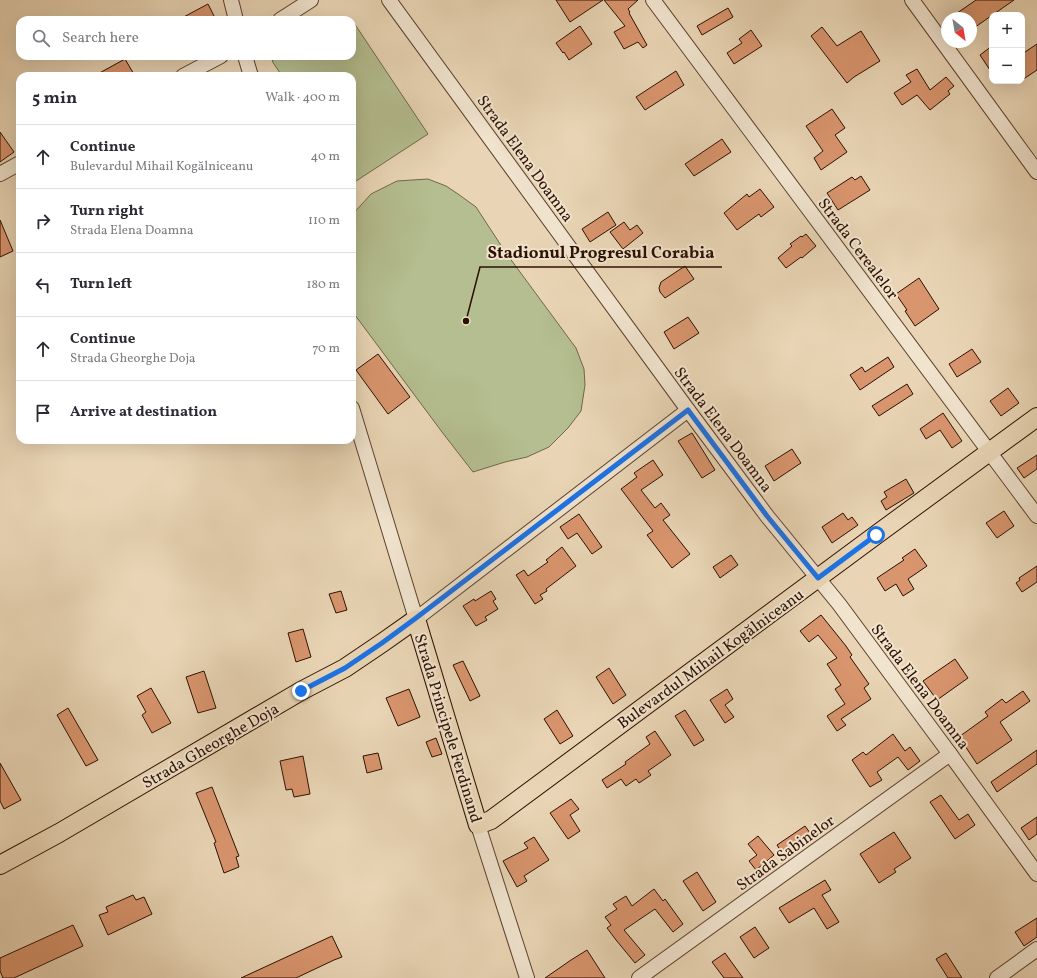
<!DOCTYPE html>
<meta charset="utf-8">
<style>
:root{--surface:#fff;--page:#f2f2f3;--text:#2b2b33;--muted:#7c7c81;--line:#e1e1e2}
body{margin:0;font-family:Vollkorn,serif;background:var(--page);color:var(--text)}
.controls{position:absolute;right:12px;top:12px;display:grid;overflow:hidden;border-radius:8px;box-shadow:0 4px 16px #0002}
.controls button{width:36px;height:36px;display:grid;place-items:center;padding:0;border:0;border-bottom:1px solid var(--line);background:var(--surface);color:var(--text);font:20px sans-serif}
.compass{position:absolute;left:941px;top:12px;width:36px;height:36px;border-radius:50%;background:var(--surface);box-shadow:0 4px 16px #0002;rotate:149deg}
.stop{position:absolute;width:12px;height:12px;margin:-9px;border:3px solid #1a73e8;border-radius:50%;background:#fff}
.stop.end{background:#1a73e8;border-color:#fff;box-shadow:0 1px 4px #0008}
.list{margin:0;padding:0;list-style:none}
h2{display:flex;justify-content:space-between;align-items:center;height:52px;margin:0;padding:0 16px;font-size:17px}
h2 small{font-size:13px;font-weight:400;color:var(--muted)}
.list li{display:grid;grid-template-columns:26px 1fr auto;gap:12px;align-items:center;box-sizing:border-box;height:64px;padding:0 16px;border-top:1px solid var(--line)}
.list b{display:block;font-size:15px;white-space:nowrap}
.list p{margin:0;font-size:13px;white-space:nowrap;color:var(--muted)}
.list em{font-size:13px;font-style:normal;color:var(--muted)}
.icon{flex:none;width:22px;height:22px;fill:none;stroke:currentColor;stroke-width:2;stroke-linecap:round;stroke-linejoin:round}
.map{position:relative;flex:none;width:1037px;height:978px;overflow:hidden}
.search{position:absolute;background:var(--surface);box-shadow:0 4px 16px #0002;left:16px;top:16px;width:340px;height:44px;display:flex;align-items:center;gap:10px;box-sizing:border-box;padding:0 14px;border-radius:12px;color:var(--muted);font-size:15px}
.panel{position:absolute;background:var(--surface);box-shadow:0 4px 16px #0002;left:16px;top:72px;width:340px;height:372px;border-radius:12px}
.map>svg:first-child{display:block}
</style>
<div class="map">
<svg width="1037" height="978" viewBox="0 0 1037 978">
<rect width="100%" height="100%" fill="#e9d5b5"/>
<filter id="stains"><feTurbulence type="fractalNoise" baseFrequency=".005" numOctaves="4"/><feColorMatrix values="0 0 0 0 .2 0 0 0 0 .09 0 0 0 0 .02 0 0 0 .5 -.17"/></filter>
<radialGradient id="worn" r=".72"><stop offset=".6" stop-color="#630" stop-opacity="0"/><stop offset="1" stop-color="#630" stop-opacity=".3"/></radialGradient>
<!-- green -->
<g fill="#b4be90" stroke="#706748">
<path d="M 352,20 L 428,134 L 353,183 L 352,182 L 352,76 L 282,76 L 272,61 L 279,56 L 352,56 Z"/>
<path d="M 428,179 L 446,186 L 458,194 L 476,207 L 506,253 L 576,348 L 584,369 L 585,385 L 581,411 L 568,428 L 549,447 L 527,457 L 505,462 L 473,472 L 442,432 L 352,311 L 352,215 L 371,194 L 397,181 Z"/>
</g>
<!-- building -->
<g fill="#d9956e" stroke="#2d1000">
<path d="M 556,0 L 603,0 L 570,22 Z"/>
<path d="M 604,0 L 638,0 L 628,9 L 630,12 L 629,13 L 647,45 L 643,48 L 638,42 L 624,49 L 614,32 L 625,26 Z"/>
<path d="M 976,0 L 1014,0 L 971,30 L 971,18 L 950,18 Z"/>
<path d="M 208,4 L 214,16 L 206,20 L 178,20 Z"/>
<path d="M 728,8 L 733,17 L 702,35 L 697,26 Z"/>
<path d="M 580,26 L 592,44 L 569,60 L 564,52 L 563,53 L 556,43 Z"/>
<path d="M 822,27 L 837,46 L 861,31 L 880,61 L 854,77 L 847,83 L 811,36 Z"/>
<path d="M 751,30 L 762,46 L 734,64 L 727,53 L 742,43 L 739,39 Z"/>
<path d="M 1037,44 L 1037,70 L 1022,80 L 1022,54 Z"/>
<path d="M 992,46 L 992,73 L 980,55 Z"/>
<path d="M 125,59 L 135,76 L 94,76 Z"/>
<path d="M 917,69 L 930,90 L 946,77 L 954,86 L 948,91 L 950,94 L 930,110 L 917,95 L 902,105 L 894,93 L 911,82 L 906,75 Z"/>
<path d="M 676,71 L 684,85 L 645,110 L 636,97 Z"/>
<path d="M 832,109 L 845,128 L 835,135 L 847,152 L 821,170 L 814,158 L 823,151 L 806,126 Z"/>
<path d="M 0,132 L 14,152 L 0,162 Z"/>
<path d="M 722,139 L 731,152 L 694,176 L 685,164 Z"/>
<path d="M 861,176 L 870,190 L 838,210 L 827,193 L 852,177 L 855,180 Z"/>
<path d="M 760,189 L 774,207 L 761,217 L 759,214 L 737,230 L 724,213 L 747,194 L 749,197 Z"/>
<path d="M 608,212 L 616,225 L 590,242 L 582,229 Z"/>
<path d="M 0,220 L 13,251 L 0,257 Z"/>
<path d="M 624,222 L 630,230 L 637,225 L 643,233 L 623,249 L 610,232 Z"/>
<path d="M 806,234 L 816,246 L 802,258 L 801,257 L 786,268 L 778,258 L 792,246 L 790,244 L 801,236 L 802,237 Z"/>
<path d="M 685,266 L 694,279 L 665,298 L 660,292 L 659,288 L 661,282 Z"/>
<path d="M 919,278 L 939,309 L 915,326 L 905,311 L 907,310 L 896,294 Z"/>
<path d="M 688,317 L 699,333 L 674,349 L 664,332 Z"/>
<path d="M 972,349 L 981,362 L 957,377 L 949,364 Z"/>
<path d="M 378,354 L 410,397 L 388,414 L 356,370 Z"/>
<path d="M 888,357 L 894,367 L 860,390 L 850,375 L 862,367 L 865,372 Z"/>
<path d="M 907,384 L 913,394 L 879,416 L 872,406 Z"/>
<path d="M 1008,388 L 1019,403 L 1001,416 L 990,401 Z"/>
<path d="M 943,413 L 962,441 L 952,448 L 940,430 L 926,439 L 920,429 Z"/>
<path d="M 692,433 L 715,470 L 702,478 L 678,441 Z"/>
<path d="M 792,449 L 801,463 L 774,481 L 765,466 Z"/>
<path d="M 1037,455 L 1037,469 L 1024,478 L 1017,468 Z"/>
<path d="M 653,460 L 663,475 L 641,490 L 655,508 L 661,503 L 670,515 L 663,520 L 690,554 L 672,568 L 647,535 L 653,531 L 621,489 L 637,477 L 634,473 Z"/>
<path d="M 906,479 L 914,493 L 886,510 L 881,501 L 887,497 L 884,492 Z"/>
<path d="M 1004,511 L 1014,526 L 997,538 L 986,523 Z"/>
<path d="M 843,513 L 848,520 L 852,517 L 858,525 L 832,543 L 822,527 Z"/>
<path d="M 579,514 L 602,547 L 592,554 L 577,533 L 568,539 L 560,527 Z"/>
<path d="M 562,547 L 576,566 L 546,589 L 547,591 L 540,595 L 543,599 L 535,604 L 516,575 L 524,570 L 528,576 L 548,562 L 546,560 Z"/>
<path d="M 915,549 L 927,566 L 908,579 L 914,589 L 903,596 L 896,584 L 885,591 L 877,578 L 904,560 L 902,558 Z"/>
<path d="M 731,555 L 738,565 L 720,578 L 713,567 Z"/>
<path d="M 1037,566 L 1037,582 L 1022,592 L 1016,583 L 1020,580 L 1019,578 Z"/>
<path d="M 341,591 L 347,610 L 336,613 L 329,594 Z"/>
<path d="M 491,591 L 496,599 L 493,601 L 498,609 L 485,617 L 487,620 L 476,626 L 463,606 L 474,599 L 475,601 Z"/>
<path d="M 821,615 L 846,646 L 852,655 L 850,657 L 869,684 L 864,688 L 871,699 L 841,719 L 846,725 L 837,731 L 827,716 L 845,704 L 835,689 L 841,685 L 827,664 L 837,658 L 818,635 L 809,642 L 800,631 Z"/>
<path d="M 303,629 L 311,657 L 296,662 L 288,633 Z"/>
<path d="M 955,659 L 968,678 L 937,700 L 923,681 Z"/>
<path d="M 463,661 L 480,696 L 470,701 L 453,665 Z"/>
<path d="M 609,668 L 626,695 L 613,704 L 596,677 Z"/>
<path d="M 204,671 L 216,708 L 198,713 L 186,677 Z"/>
<path d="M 151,688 L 171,723 L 152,733 L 142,715 L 146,712 L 137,696 Z"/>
<path d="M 409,689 L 420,717 L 398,726 L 386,698 Z"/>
<path d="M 727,689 L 733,699 L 725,705 L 734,717 L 725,723 L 710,700 Z"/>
<path d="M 1023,691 L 1030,701 L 1000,722 L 1012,740 L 977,764 L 965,746 L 963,748 L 956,739 L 988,716 L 985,712 L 1002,699 L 1006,703 Z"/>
<path d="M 68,708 L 98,760 L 86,766 L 57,715 Z"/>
<path d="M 557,710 L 573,736 L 560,744 L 544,719 Z"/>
<path d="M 685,710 L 704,740 L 694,746 L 675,716 Z"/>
<path d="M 655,731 L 671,755 L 648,771 L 651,775 L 639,783 L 636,779 L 626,786 L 621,779 L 607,788 L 602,780 L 626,764 L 625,762 L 650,744 L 646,737 Z"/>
<path d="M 893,734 L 905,751 L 910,747 L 920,761 L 908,770 L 898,757 L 877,772 L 882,780 L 870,787 L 852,760 L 863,752 L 866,755 Z"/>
<path d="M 436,738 L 442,754 L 432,757 L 426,742 Z"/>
<path d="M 1037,750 L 1037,764 L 997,792 L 991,782 Z"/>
<path d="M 378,753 L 382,769 L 367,773 L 363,756 Z"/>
<path d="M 303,756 L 310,794 L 294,797 L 292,789 L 286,790 L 280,761 Z"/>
<path d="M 0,763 L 21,800 L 4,809 L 0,801 Z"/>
<path d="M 212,787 L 239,856 L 236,857 L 239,867 L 224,873 L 214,843 L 216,842 L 196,793 Z"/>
<path d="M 941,795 L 959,820 L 968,814 L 975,825 L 955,839 L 930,802 Z"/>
<path d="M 571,799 L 579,809 L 570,815 L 580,831 L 568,839 L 550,813 Z"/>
<path d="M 1037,817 L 1037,834 L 1029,840 L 1021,828 Z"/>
<path d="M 805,826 L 813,837 L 784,856 L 777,845 Z"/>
<path d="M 894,832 L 911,858 L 894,869 L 896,872 L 879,883 L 860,854 Z"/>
<path d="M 758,836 L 774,855 L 756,870 L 749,861 L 757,855 L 748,844 Z"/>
<path d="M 534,837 L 549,860 L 524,876 L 527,881 L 517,887 L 503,861 L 528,848 L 524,843 Z"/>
<path d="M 697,872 L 716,902 L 703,911 L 683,881 Z"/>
<path d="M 825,880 L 831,890 L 822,895 L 839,922 L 827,929 L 814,908 L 789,923 L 779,908 Z"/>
<path d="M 654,889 L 663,901 L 665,899 L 683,924 L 673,932 L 655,909 L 624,930 L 645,955 L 635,963 L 616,940 L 607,928 L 611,925 L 605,917 L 617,909 L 613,904 L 626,896 L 632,906 Z"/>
<path d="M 133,895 L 136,900 L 144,897 L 152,914 L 108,935 L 99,915 L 108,912 L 106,907 Z"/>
<path d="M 1037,918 L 1037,937 L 1024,946 L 1015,932 Z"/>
<path d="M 73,925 L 83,946 L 14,978 L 3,978 L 0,971 L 0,958 Z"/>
<path d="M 755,927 L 769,948 L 754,958 L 740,937 Z"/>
<path d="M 332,936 L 342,957 L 334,960 L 296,978 L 241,978 Z"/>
<path d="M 587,950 L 605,978 L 545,978 L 571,960 Z"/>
<path d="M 725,953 L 743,978 L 724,978 L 712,962 Z"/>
<path d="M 946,953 L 962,978 L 948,978 L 936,959 Z"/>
</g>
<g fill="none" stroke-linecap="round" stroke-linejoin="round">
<defs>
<g id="minor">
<path d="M 231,0 L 236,20"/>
<path d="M 389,0 L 688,410 L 767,516 L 839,604 L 950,754 L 1037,874"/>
<path d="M 653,0 L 1037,516"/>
<path d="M 912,0 L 1037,172"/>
<path d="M 280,20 L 311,0"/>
<path d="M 245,56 L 251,76"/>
<path d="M 183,76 L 221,56"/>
<path d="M 0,174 L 20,163"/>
<path d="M 352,408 L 416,619 L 688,410"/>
<path d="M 478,825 L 527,978"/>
<path d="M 639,978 L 950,754"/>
<path d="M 997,978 L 1037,949"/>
</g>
<path id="major" d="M 0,865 L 59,833 L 301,691 L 345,668 L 382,643 L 416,619 L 478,825 L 491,820 L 876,535 L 1037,417"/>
</defs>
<!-- minor casing -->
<use href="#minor" stroke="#5c412d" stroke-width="16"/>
<!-- major casing -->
<use href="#major" stroke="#2d1000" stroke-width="20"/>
<!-- minor -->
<use href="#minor" stroke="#f1e4cf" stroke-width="14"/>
<!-- major -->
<use href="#major" stroke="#e9d5b5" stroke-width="18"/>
</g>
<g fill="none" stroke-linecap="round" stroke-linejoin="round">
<!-- route -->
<path stroke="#1a73e8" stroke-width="5" d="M 301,691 L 345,668 L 382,643 L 416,618 L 688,410 L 767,516 L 818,578 L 876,535"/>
</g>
<g text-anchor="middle" stroke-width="4" stroke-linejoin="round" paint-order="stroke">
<!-- street labels -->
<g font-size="16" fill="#2d1000" stroke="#f1e4cf">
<text transform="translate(526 158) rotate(54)" y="6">Strada Elena Doamna</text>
<text transform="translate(859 248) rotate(53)" y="6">Strada Cerealelor</text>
<text transform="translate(724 429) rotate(53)" y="6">Strada Elena Doamna</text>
<text transform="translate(710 658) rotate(-36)" y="6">Bulevardul Mihail Kogălniceanu</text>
<text transform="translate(921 686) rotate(53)" y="6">Strada Elena Doamna</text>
<text transform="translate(449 728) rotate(73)" y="6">Strada Principele Ferdinand</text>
<text transform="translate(210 745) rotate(-30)" y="6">Strada Gheorghe Doja</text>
<text transform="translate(785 852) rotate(-36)" y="6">Strada Sabinelor</text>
</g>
</g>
<!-- callouts -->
<path fill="none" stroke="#2d1000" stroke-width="1.5" d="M466 321L480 267H722"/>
<circle fill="#2d1000" stroke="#f1e4cf" stroke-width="1.5" cx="466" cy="321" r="4"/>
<g font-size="17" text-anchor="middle" font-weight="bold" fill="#2d1000" stroke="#f1e4cf" stroke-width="4" stroke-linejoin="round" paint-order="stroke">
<text x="601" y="258">Stadionul Progresul Corabia</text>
</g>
<rect width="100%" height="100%" filter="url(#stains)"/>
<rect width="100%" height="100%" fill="url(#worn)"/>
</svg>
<div class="controls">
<button>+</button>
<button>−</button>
</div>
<svg class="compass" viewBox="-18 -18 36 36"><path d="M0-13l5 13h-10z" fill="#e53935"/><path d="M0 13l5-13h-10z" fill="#7c7c81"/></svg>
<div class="stop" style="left:876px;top:535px"></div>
<div class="stop end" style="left:301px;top:691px"></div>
<div class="search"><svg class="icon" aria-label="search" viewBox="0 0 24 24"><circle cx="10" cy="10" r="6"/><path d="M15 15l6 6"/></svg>Search here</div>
<section class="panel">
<h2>5 min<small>Walk · 400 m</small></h2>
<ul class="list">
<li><svg class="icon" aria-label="ahead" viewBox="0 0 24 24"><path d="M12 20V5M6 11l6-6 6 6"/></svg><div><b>Continue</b><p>Bulevardul Mihail Kogălniceanu</p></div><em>40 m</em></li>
<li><svg class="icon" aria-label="right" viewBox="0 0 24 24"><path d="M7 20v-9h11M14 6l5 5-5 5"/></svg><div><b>Turn right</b><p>Strada Elena Doamna</p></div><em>110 m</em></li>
<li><svg class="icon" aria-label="left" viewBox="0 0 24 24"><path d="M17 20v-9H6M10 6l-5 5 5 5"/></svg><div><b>Turn left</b></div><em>180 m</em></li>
<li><svg class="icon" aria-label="ahead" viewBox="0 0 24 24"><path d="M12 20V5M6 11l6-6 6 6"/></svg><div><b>Continue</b><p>Strada Gheorghe Doja</p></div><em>70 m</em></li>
<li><svg class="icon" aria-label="arrive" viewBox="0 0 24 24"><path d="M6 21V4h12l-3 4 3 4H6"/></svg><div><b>Arrive at destination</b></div></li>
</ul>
</section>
</div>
